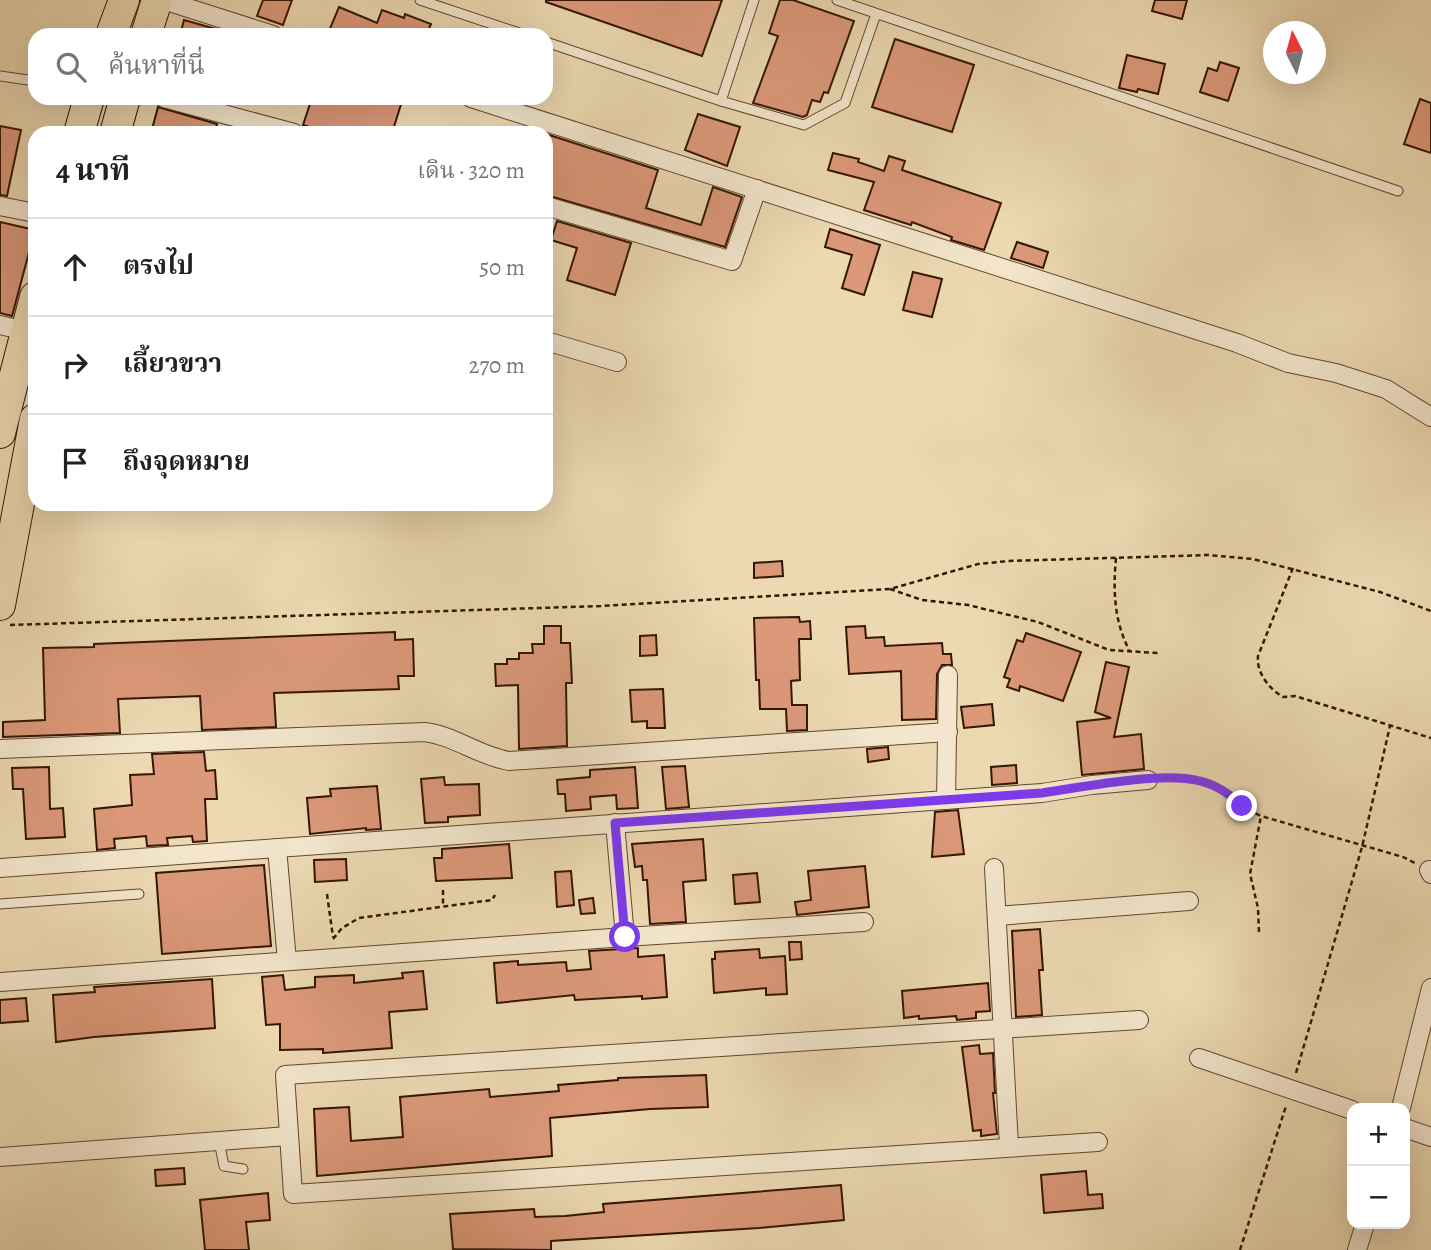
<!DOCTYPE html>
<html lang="th">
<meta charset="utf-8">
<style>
:root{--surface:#fff;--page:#f6f6f6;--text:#222;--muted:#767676;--line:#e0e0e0}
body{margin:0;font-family:Alegreya,"Noto Serif Thai",serif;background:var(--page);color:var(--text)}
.controls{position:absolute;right:21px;bottom:21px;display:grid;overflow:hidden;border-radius:14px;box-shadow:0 7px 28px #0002}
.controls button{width:63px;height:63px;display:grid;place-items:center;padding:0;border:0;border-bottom:2px solid var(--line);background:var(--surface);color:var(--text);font:35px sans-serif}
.compass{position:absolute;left:1263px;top:21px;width:63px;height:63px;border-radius:50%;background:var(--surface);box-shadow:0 7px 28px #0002;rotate:354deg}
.stop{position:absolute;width:21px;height:21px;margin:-16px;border:5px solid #7c3aed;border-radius:50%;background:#fff}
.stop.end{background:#7c3aed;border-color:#fff;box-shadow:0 2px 7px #0008}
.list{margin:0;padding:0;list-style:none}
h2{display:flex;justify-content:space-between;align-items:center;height:91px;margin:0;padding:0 28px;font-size:30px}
h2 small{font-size:23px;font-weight:400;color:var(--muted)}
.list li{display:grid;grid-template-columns:46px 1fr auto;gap:21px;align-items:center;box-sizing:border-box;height:98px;padding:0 28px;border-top:2px solid var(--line)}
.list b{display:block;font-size:26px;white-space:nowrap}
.list em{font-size:23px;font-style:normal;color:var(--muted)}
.icon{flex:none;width:38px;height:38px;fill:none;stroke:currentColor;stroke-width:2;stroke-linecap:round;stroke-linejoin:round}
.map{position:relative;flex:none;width:1431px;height:1250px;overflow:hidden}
.search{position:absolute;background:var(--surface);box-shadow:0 7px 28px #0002;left:28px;top:28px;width:525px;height:77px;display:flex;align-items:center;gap:18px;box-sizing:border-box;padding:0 24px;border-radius:21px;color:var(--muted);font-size:26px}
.panel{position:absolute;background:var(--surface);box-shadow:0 7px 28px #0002;left:28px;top:126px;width:525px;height:385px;border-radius:21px}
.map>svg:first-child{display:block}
</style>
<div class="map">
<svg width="1431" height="1250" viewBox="0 0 1431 1250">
<rect width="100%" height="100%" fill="#ecd9b2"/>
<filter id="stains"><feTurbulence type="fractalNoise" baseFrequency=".00286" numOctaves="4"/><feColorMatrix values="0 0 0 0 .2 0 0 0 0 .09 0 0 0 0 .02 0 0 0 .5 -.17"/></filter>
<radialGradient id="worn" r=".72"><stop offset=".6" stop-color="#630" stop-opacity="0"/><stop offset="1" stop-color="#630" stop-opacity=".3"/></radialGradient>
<!-- building -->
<g fill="#dc997a" stroke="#351503" stroke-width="2">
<path d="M 263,0 L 292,0 L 283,25 L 257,16 Z"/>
<path d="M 546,0 L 722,0 L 702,56 L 546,2 Z"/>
<path d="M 780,0 L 793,0 L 854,21 L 828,93 L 824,92 L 820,102 L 812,100 L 807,115 L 803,117 L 753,103 L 778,36 L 769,33 Z"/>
<path d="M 1155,0 L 1187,0 L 1182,19 L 1152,11 Z"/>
<path d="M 339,7 L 377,23 L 382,10 L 404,18 L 405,14 L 431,24 L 426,35 L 339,35 L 329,31 Z"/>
<path d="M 184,20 L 223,31 L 223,35 L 180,35 Z"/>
<path d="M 895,39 L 974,65 L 952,132 L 872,107 Z"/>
<path d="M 1127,55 L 1165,64 L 1158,94 L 1138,89 L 1137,92 L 1119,88 Z"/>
<path d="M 1220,62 L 1239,68 L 1228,101 L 1200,92 L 1208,68 L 1217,71 Z"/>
<path d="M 312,98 L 403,98 L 392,133 L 328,133 L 303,125 Z"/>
<path d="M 1420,99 L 1431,103 L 1431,153 L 1404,144 Z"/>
<path d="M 158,107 L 217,124 L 215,133 L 151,133 Z"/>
<path d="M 698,114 L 740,127 L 727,166 L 685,150 Z"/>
<path d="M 0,126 L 21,130 L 7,196 L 0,195 Z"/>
<path d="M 546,134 L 658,170 L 646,208 L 701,225 L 713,187 L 742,197 L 725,247 L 546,195 Z"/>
<path d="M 833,153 L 859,159 L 858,162 L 884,171 L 889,156 L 905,161 L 902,170 L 1001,203 L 984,250 L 951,240 L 952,237 L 912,222 L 911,225 L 864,210 L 874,182 L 828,170 Z"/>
<path d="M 557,221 L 631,243 L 615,295 L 567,280 L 577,248 L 551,240 Z"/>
<path d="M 0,222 L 35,230 L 12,316 L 0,313 Z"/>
<path d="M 830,229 L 880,245 L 864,295 L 842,288 L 852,255 L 825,247 Z"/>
<path d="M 1017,242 L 1048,252 L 1043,268 L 1011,258 Z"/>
<path d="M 913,272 L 942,279 L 932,317 L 903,310 Z"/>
<path d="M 782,561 L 783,576 L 754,578 L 754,563 Z"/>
<path d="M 799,617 L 800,622 L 810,621 L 811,639 L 799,639 L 800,680 L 791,681 L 792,705 L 807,705 L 807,730 L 787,731 L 786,709 L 760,709 L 759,680 L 756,680 L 754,618 Z"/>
<path d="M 544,626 L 561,626 L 561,643 L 570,643 L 572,683 L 566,683 L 567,746 L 519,749 L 518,685 L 496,686 L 495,664 L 507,664 L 507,659 L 519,659 L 519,653 L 533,653 L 532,644 L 544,644 Z"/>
<path d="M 865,626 L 866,638 L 884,637 L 885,646 L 942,643 L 943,654 L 951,654 L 952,665 L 942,665 L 937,674 L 936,719 L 902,720 L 901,671 L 849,674 L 846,627 Z"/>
<path d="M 395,632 L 395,640 L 413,639 L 414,676 L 398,676 L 399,689 L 274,693 L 276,727 L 202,730 L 200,696 L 118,699 L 120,733 L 3,737 L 3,722 L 45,720 L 43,648 L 94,647 L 94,644 Z"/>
<path d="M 1026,633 L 1081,652 L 1063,701 L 1020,686 L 1019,691 L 1007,687 L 1010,679 L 1004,677 L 1017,640 L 1023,642 Z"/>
<path d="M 656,635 L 657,655 L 640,656 L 640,636 Z"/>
<path d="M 1106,662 L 1129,667 L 1114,737 L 1141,734 L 1144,769 L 1082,775 L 1077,722 L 1111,718 L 1095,712 Z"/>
<path d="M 663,689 L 665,728 L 647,728 L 647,721 L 632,722 L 630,690 Z"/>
<path d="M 992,704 L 994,725 L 964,728 L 961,707 Z"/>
<path d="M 888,747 L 889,759 L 868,762 L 867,749 Z"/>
<path d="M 204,752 L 206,771 L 215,770 L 217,799 L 205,799 L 207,841 L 193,842 L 192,836 L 167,838 L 168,845 L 147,846 L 146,836 L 114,839 L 115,848 L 97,850 L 94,809 L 132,805 L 130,775 L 154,774 L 152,754 Z"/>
<path d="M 1016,765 L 1017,783 L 992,785 L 991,767 Z"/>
<path d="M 685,766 L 689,807 L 666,809 L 662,767 Z"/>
<path d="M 49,767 L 50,809 L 63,808 L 65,837 L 26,839 L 23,789 L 13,789 L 12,768 Z"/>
<path d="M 635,767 L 638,808 L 617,809 L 616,795 L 590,797 L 591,809 L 566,811 L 565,794 L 558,794 L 557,780 L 590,777 L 590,770 Z"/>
<path d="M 444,777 L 445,785 L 479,784 L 480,815 L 448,817 L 448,822 L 425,823 L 421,779 Z"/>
<path d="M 377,786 L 381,829 L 366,830 L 366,828 L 310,834 L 307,798 L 331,796 L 330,789 Z"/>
<path d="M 958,810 L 964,854 L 932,857 L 935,812 Z"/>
<path d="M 703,839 L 706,880 L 683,882 L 686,922 L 650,924 L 647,880 L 643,880 L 642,866 L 635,867 L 632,844 Z"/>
<path d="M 509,844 L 512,878 L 436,881 L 434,858 L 442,858 L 442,849 Z"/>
<path d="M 346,859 L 347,880 L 315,882 L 314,860 Z"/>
<path d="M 264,865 L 271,946 L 162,954 L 156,873 Z"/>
<path d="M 865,866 L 869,907 L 797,915 L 795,902 L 811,900 L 808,871 Z"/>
<path d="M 571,871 L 574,905 L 557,907 L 555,872 Z"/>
<path d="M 757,873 L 760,902 L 735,904 L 733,875 Z"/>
<path d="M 593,898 L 595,913 L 581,914 L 579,900 Z"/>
<path d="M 1040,929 L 1043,970 L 1039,970 L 1042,1015 L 1016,1017 L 1012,931 Z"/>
<path d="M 789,942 L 801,942 L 802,959 L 790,960 Z"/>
<path d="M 638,948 L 638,957 L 664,955 L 667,997 L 642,999 L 642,996 L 575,1000 L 574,995 L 497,1003 L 494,963 L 518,961 L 518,965 L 566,962 L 567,971 L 591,969 L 589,951 Z"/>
<path d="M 759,949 L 760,958 L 785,956 L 787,994 L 766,995 L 766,988 L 714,993 L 712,959 L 715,959 L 715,952 Z"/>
<path d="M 423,971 L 427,1009 L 389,1012 L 392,1048 L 323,1053 L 323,1049 L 280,1050 L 280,1024 L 266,1025 L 262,977 L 283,975 L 285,990 L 315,987 L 315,977 L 354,975 L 354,983 L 403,978 L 402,973 Z"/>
<path d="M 212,979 L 215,1028 L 94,1037 L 56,1042 L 53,995 L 95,992 L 94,987 Z"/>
<path d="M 988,983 L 990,1011 L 976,1012 L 976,1018 L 957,1020 L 956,1016 L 919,1019 L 919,1016 L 904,1018 L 902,991 Z"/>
<path d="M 26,998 L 28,1021 L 0,1023 L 0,1000 Z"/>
<path d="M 979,1045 L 980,1054 L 993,1053 L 995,1093 L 993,1093 L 997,1134 L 981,1136 L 981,1130 L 973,1131 L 962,1047 Z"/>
<path d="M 706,1075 L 708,1107 L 650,1109 L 550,1118 L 552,1156 L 317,1176 L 314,1109 L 349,1107 L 351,1141 L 403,1137 L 400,1097 L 489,1089 L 490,1097 L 559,1091 L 558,1085 L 618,1080 L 618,1078 Z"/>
<path d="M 184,1168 L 185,1184 L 156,1186 L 155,1170 Z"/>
<path d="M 1086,1171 L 1088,1195 L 1102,1194 L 1103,1208 L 1044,1213 L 1041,1175 Z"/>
<path d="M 841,1185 L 844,1220 L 759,1228 L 551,1241 L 551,1250 L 453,1249 L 450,1214 L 534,1209 L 535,1217 L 565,1216 L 604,1212 L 603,1204 Z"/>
<path d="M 268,1193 L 270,1220 L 246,1222 L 249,1250 L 205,1250 L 200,1200 Z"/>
</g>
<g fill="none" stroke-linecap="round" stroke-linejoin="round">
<defs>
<g id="service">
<path d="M 420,0 L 525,35"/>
<path d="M 837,0 L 1398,191"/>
<path d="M 546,42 L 721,101 L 804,125 L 845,103 L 876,14"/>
<path d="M 0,76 L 35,81"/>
<path d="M 721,101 L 754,0"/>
<path d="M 0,904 L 139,894"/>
<path d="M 219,1141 L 224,1166 L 243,1169"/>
</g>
<g id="minor">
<path d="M 163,0 L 273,35"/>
<path d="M 164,98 L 294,133"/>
<path d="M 471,98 L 1237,343 L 1288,363 L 1336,373 L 1386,389 L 1431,417"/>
<path d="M 0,206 L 35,213"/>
<path d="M 546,206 L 732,261 L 757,189"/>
<path d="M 0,325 L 26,331"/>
<path d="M 546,341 L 617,362"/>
<path d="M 0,749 L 425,732 C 455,736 479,756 509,761 L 948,732"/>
<path d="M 946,800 L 948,675"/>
<path d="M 615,823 L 625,937"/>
<path d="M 277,848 L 287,961"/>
<path d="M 0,868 L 1042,793 L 1092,785 L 1148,780"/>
<path d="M 994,868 L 1009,1146"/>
<path d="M 1429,870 L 1431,874"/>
<path d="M 997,916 L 1189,901"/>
<path d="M 0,982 L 625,937 L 864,922"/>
<path d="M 1199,1058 L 1352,1110"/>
<path d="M 1401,1108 L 1431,988"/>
<path d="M 1405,1128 L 1431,1137"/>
<path d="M 1098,1142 L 293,1194 L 285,1075 L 1139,1020"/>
<path d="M 0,1157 L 288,1136"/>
<path d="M 1357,1250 L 1365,1224"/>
</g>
<g id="trunk">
<path d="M 111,35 L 124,0"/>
<path d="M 146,35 L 157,0"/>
<path d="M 79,133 L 89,98"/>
<path d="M 115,133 L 125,98"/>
<path d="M 0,433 L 35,297"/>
<path d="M 0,605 L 35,419"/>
</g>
</defs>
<!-- service casing -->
<use href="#service" stroke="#63462f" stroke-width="11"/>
<!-- minor casing -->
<use href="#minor" stroke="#63462f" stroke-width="20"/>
<!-- trunk casing -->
<use href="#trunk" stroke="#351503" stroke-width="32"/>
<!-- path -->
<g stroke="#351503" stroke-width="2.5" stroke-dasharray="5 3.5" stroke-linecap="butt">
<path d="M 1116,558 C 1113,591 1114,620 1129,650"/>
<path d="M 1293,568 L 1258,656 C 1256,672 1269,689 1283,697 L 1295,696 L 1431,738"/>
<path d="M 890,589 L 922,600 L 968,605 L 1038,622 L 1109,650 L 1158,653"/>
<path d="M 10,625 L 601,606 L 890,589 L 978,564 L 1009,561 L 1208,555 L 1253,559 L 1380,592 L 1431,611"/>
<path d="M 1163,779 C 1186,778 1209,780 1228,794 C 1240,802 1248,810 1261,816 L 1403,857 L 1415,863"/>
<path d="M 443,890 L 443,906"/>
<path d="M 327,894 L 333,937"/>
<path d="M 1259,932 L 1258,908 L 1250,874 L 1261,816"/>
<path d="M 333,939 L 342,928 L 359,918 L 492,900 L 495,895"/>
<path d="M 1296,1073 L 1362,847 L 1390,726"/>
<path d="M 1240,1250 L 1286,1106"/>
</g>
<!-- service -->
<use href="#service" stroke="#f3e6cd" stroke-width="9"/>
<!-- minor -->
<use href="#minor" stroke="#f3e6cd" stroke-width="18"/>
<!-- trunk -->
<use href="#trunk" stroke="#ecd9b2" stroke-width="30"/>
</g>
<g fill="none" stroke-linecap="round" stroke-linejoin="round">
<!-- route -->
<path stroke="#7c3aed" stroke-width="9" d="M 625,937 L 615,823 L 1042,793 C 1083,787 1161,771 1200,781 C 1217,785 1230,794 1242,806"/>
</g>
<rect width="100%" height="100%" filter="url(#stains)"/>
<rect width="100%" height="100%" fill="url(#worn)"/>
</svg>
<div class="controls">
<button>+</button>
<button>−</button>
</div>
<svg class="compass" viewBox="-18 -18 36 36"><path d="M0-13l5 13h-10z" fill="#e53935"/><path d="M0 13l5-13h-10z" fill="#767676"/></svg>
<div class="stop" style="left:625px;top:937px"></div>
<div class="stop end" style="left:1242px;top:806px"></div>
<div class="search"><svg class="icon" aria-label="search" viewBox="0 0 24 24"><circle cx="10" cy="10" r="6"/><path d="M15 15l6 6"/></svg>ค้นหาที่นี่</div>
<section class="panel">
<h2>4 นาที<small>เดิน · 320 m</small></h2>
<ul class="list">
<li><svg class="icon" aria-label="ahead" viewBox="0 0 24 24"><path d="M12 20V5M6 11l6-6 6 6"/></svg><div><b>ตรงไป</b></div><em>50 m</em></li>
<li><svg class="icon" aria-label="right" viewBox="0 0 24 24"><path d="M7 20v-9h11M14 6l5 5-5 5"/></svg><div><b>เลี้ยวขวา</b></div><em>270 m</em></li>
<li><svg class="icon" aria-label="arrive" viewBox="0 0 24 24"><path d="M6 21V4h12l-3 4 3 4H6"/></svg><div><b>ถึงจุดหมาย</b></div></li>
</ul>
</section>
</div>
